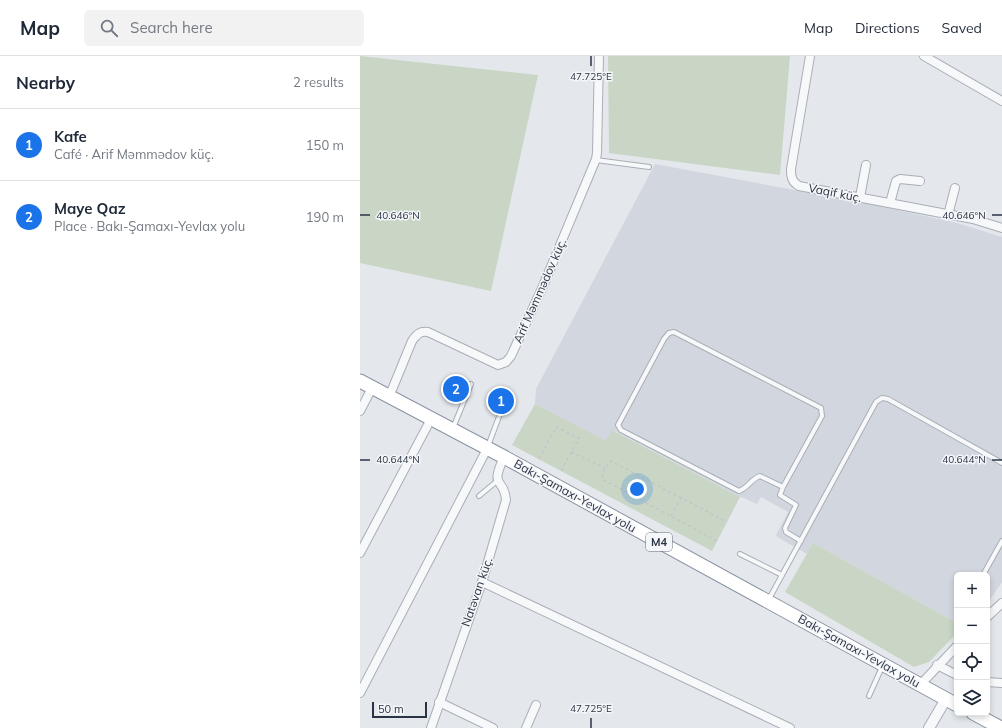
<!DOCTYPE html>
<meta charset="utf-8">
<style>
:root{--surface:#fff;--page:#f2f2f3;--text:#1f2937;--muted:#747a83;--line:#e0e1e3;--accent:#1a73e8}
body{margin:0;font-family:Mulish,sans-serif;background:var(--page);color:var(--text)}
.controls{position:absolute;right:12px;bottom:12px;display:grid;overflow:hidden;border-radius:6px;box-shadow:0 2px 6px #0003}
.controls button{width:36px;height:36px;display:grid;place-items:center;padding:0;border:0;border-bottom:1px solid var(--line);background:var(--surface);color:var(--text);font:20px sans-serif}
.scale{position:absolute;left:12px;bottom:10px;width:55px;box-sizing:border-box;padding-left:4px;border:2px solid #2b3445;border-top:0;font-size:11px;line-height:14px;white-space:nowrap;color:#2b3445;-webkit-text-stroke:3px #f4f6f9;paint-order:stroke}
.you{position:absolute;left:277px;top:433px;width:14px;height:14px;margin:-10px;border:3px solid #fff;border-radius:50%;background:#1a73e8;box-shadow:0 0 0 6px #1a73e833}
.badge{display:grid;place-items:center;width:26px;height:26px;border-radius:50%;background:var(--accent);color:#fff;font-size:13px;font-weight:700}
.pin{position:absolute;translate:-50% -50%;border:2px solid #fff;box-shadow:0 1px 4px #0006}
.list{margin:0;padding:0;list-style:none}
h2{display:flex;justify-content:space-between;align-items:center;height:52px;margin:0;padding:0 16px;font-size:17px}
h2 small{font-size:13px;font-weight:400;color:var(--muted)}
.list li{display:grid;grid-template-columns:26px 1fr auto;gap:12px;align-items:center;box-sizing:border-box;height:72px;padding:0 16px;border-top:1px solid var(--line)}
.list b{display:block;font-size:15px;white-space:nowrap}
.list p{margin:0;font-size:13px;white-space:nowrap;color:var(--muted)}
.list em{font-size:13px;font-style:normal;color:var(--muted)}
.icon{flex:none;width:22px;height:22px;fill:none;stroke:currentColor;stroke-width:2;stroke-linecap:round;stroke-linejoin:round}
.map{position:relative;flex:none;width:642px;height:672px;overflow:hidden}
header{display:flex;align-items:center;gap:24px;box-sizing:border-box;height:56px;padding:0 20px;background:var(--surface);border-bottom:1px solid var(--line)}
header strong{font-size:19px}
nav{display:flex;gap:22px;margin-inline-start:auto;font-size:14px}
.search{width:280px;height:36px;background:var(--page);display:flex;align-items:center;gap:10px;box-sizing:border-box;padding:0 14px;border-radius:6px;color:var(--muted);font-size:15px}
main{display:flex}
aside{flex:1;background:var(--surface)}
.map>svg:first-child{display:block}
</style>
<header>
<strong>Map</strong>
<div class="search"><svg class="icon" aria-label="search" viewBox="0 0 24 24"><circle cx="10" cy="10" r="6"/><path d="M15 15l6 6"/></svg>Search here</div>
<nav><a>Map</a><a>Directions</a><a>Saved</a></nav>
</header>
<main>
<aside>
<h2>Nearby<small>2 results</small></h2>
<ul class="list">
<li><span class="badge">1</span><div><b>Kafe</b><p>Café · Arif Məmmədov küç.</p></div><em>150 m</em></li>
<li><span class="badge">2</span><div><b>Maye Qaz</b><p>Place · Bakı-Şamaxı-Yevlax yolu</p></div><em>190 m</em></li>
</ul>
</aside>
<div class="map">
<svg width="642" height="672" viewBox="0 0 642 672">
<rect width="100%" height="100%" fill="#e4e7ec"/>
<!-- built -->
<path fill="#d2d6de" d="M 295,108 L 510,148 L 597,167 L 642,181 L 642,526 L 627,548 L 627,519 L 597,519 L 597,567 L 453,487 L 447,498 L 419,482 L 416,479 L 428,456 L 401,441 L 397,448 L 384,442 L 380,441 L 253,374 L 246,386 L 175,348 L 176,333 Z"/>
<!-- green -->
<g fill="#c9d6c5">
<path d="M 0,0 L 178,19 L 131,235 L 0,207 Z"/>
<path d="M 248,0 L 430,0 L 420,119 L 249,97 Z"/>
<path d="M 175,348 L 246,385 L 252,374 L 380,441 L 352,495 L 152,389 Z"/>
<path d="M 453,487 L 597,567 L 597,577 L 569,606 L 554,611 L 425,536 Z"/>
</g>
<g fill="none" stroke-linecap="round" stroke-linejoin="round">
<defs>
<g id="service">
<path d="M 236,104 L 289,111"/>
<path d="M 93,372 L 111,328"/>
<path d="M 128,390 L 140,358"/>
<path d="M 423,431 L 400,420 C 391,423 388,432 379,435 L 261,374 L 258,369 L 304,283 L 309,277 L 314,276 L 461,352 L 462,360 L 423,431 L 420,439 L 436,449 L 425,472 L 426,476 L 441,485"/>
<path d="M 119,440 L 137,425"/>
<path d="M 380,498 L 422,519"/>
<path d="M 623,519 L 642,485"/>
<path d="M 409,543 L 516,346 L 522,342 L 528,343 L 642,407"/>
<path d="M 509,640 L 522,611"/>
</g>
<g id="minor">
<path d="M 450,0 L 431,113 C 431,121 432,126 439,130 L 613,163 L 642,172"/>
<path d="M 564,0 L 642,45"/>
<path d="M 500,141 L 506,109"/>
<path d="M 530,147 L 536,125 L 540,123 L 560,125"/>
<path d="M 588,159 L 595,132"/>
<path d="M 29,341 L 52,285 C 57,278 60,275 68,276 L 138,309 L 146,306 L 151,300 L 183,230 L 236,103 L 237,97 L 239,0"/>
<path d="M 0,355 L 12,332"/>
<path d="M 0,497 L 71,363"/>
<path d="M 122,526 L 430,672"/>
<path d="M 627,561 L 642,547"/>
<path d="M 577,609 L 597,619"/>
<path d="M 627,626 L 642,627"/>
<path d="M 560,629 L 597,590"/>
<path d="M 0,637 L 127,393"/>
<path d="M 79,646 L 133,672"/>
<path d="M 71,672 L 122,526 L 146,444 C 144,420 129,434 144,401"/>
<path d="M 166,672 L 176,649"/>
</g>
<path id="tertiary" d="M 569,672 L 586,643"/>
<g id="trunk">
<path d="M 0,325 L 144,401 L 597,649"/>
<path d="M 613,657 L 641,672"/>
</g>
</defs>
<!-- service casing -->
<use href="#service" stroke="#a9aeb7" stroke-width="6"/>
<!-- minor casing -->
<use href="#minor" stroke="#a9aeb7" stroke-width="10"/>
<!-- tertiary casing -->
<use href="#tertiary" stroke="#a9aeb7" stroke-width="12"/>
<!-- trunk casing -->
<use href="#trunk" stroke="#8b94a3" stroke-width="15"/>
<!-- path -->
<g stroke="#c2c5cb" stroke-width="1.5" stroke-dasharray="3 3" stroke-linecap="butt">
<path d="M 211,396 L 245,412"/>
<path d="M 179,403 L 196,371 L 219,382 L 201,415"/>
<path d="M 311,460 L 321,442"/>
<path d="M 357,485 L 242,423 L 245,412 L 251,405 L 367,466"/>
</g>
<!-- service -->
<use href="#service" stroke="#f7f8fa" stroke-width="4"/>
<!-- minor -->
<use href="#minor" stroke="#f7f8fa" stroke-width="8"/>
<!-- tertiary -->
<use href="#tertiary" stroke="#f7f8fa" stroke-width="10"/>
<!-- trunk -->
<use href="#trunk" stroke="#fff" stroke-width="13"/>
</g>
<!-- ticks -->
<path fill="none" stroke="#2b3445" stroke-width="1.5" d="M 231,0 L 231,10M 0,159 L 10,159M 632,159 L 642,159M 0,404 L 10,404M 632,404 L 642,404M 231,662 L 231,672"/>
<g text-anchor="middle" stroke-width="3" stroke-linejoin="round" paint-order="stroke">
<!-- shield labels -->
<rect fill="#f4f6f9" stroke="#676e7b" stroke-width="1" x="286" y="477" width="26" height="18" rx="3"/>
<g font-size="11" font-weight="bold" fill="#2b3445">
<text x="299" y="490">M4</text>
</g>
<!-- street labels -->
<g font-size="12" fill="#2b3445" stroke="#f4f6f9">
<text transform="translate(475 137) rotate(11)" y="4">Vaqif küç.</text>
<text transform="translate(180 235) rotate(-66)" y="4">Arif Məmmədov küç.</text>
<text transform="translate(215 440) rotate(29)" y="4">Bakı-Şamaxı-Yevlax yolu</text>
<text transform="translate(117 536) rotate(-71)" y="4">Natəvan küç.</text>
<text transform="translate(499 595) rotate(29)" y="4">Bakı-Şamaxı-Yevlax yolu</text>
</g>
</g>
<g font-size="10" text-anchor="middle" fill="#2b3445" stroke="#f4f6f9" stroke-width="3" stroke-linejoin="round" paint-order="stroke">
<text x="231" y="24">47.725°E</text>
<text x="38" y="163">40.646°N</text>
<text x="604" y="163">40.646°N</text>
<text x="38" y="407">40.644°N</text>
<text x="604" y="407">40.644°N</text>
<text x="231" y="656">47.725°E</text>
</g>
</svg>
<div class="controls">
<button>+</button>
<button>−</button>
<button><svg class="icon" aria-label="locate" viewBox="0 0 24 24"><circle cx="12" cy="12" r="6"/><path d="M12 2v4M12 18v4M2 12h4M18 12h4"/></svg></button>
<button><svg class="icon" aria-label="layers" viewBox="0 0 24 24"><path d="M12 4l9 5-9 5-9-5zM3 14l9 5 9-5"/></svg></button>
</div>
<div class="scale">50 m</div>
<div class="you"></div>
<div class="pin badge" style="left:141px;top:345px">1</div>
<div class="pin badge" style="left:96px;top:333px">2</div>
</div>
</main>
